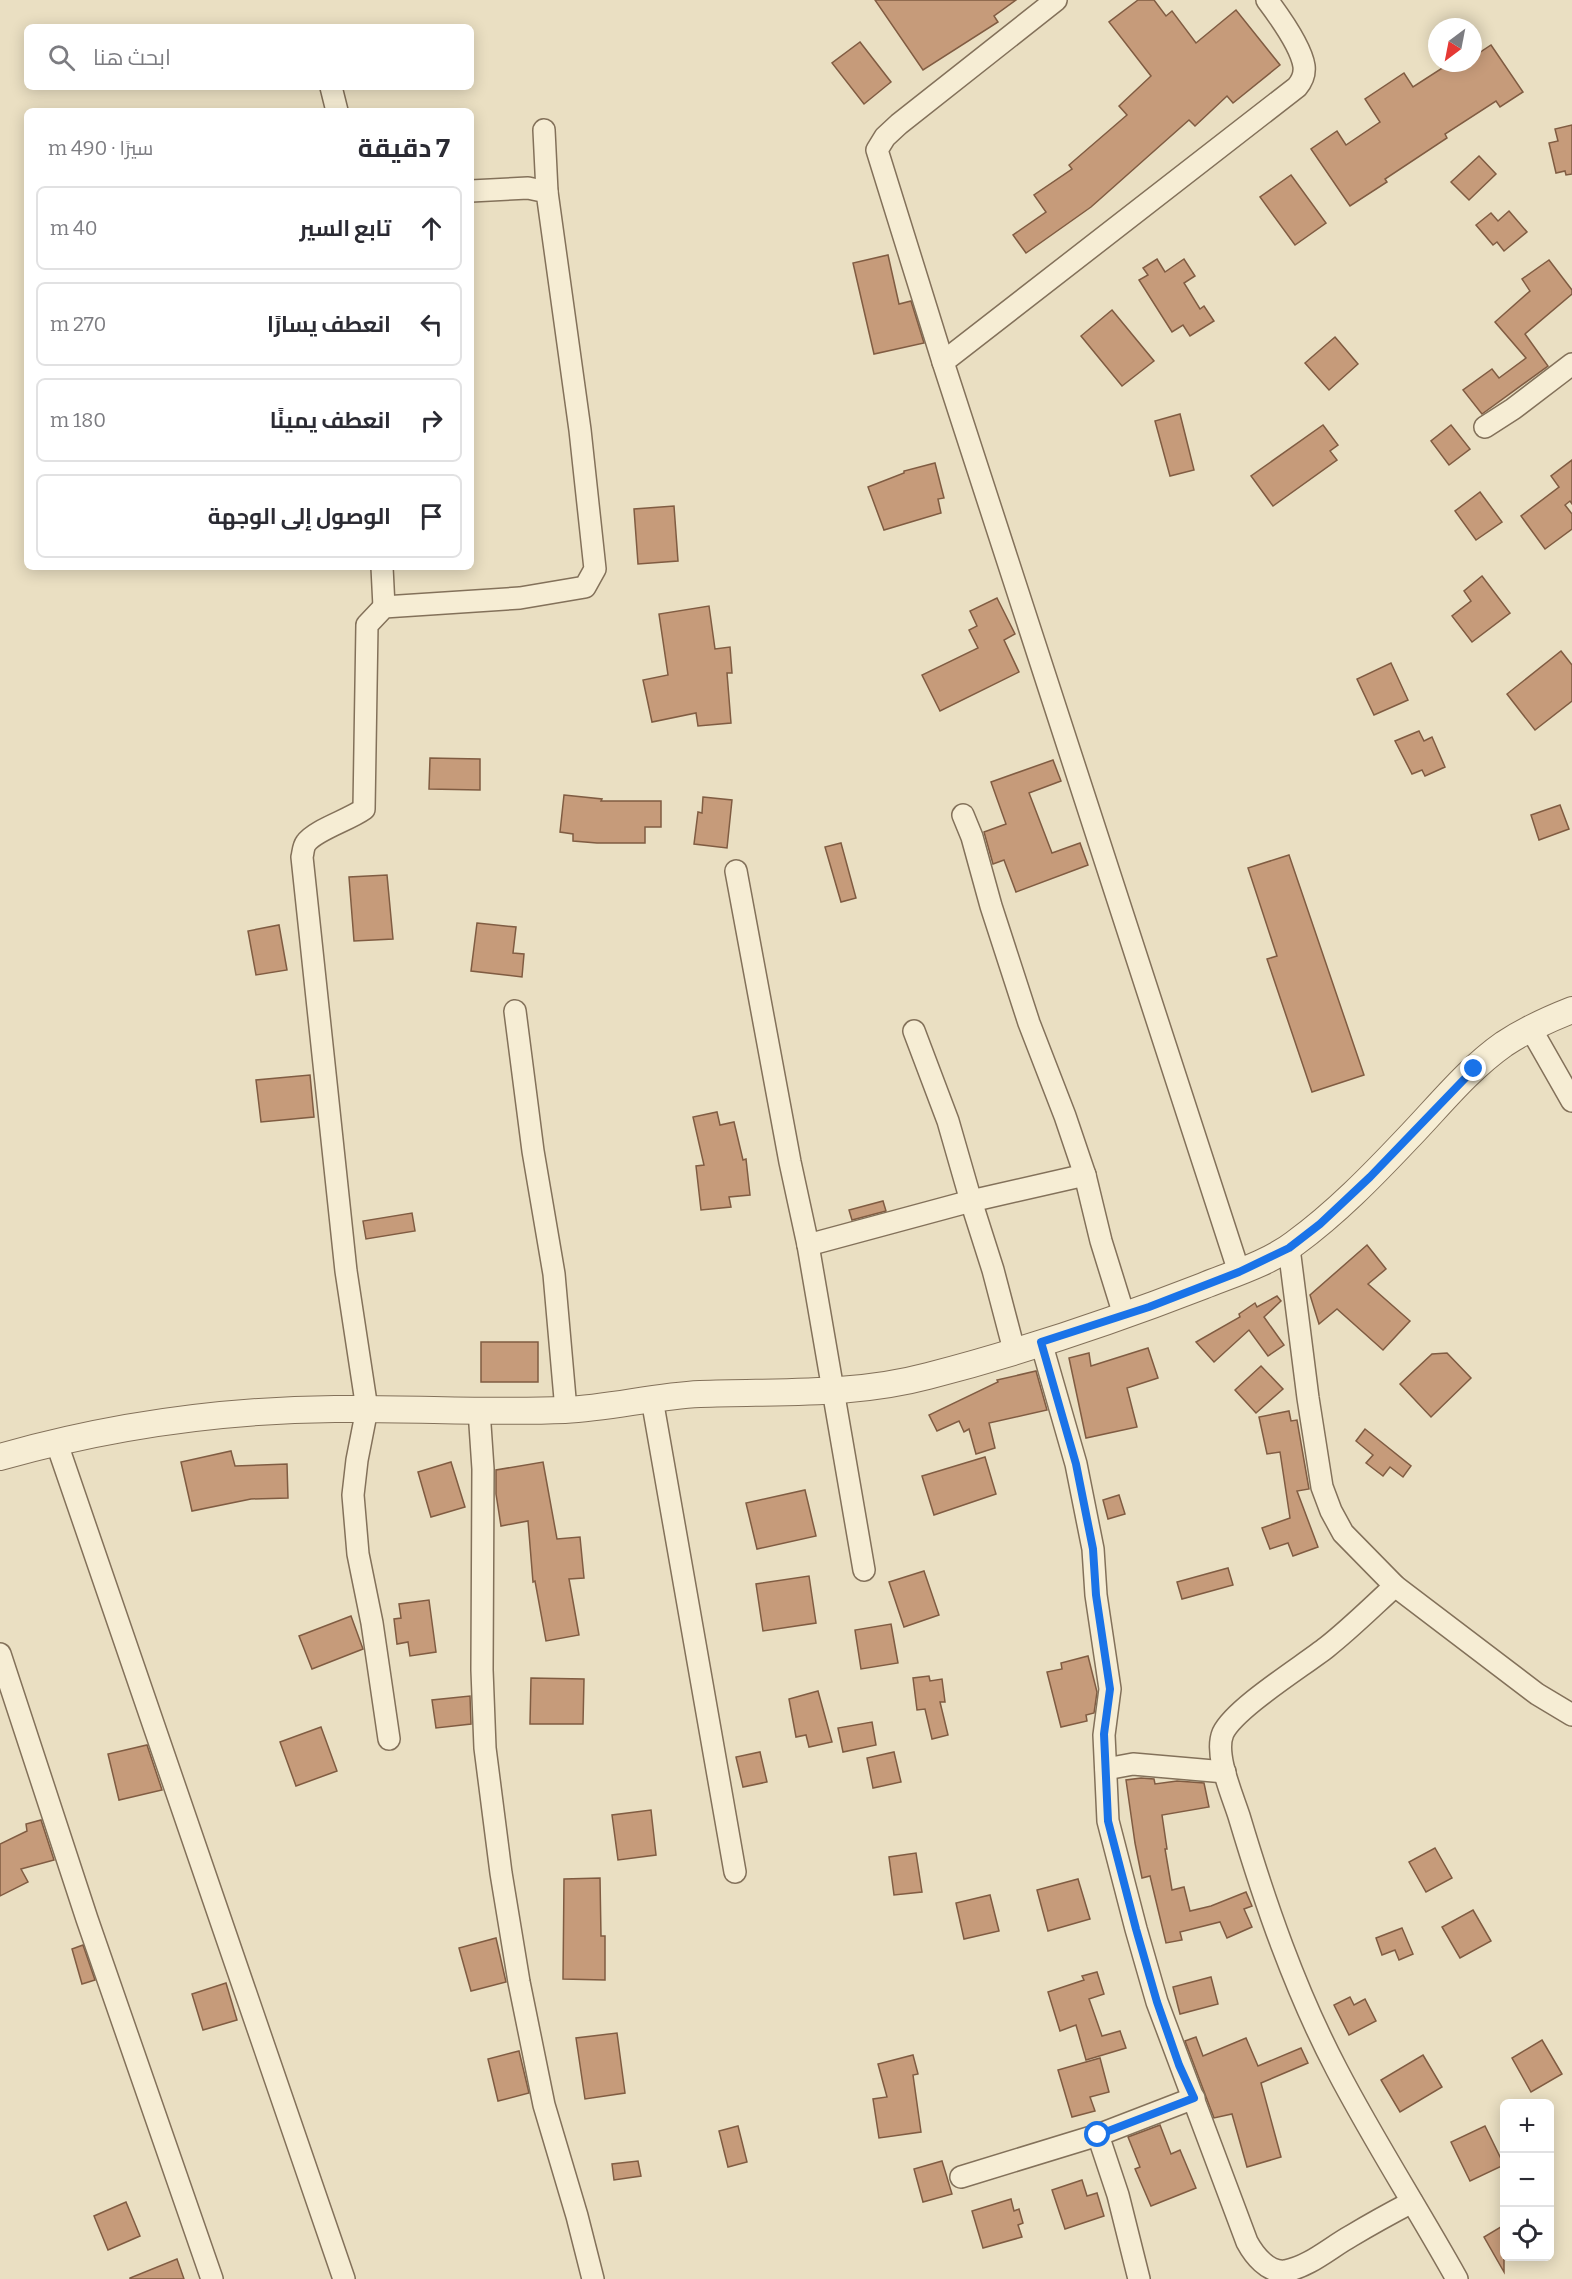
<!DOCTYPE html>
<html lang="ar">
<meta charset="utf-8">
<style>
:root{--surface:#fff;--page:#f7f7f7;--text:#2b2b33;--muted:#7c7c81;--line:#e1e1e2}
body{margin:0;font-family:Bitter,Cairo,serif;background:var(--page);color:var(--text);direction:rtl}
.controls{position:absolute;right:18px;bottom:18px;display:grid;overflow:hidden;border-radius:9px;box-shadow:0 3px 15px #0003}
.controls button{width:54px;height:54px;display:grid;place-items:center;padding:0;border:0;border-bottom:2px solid var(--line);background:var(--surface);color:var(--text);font:30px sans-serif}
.compass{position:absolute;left:1428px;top:18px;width:54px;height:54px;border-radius:50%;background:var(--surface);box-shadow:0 3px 15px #0003;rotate:212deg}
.stop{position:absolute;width:18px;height:18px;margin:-14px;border:4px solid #1a73e8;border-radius:50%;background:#fff}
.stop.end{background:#1a73e8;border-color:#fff;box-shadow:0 2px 6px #0008}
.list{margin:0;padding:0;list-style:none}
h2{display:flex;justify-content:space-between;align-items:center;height:78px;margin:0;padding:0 24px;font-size:26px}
h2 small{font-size:20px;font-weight:400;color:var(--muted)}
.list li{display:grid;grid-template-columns:39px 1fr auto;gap:18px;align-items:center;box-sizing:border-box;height:84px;margin:0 12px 12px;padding:0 12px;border:2px solid var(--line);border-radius:9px}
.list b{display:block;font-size:22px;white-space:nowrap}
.list em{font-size:20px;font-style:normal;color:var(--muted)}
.icon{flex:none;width:33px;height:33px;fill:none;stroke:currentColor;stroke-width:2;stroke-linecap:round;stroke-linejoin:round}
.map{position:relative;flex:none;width:1572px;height:2279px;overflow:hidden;direction:ltr}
.search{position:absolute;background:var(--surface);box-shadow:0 3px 15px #0003;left:24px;top:24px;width:450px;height:66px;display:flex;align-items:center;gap:15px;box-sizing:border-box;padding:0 21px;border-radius:9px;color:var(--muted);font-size:22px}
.panel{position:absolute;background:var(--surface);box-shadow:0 3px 15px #0003;left:24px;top:108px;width:450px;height:462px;border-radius:9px;direction:rtl}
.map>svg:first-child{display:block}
</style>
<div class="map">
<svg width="1572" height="2279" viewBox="0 0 1572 2279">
<rect width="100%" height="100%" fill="#eadfc2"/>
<!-- building -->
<g fill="#c69b7a" stroke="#805c42" stroke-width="1.5">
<path d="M 875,0 L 1016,0 L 994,16 L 998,22 L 923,70 Z"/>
<path d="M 1138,0 L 1154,0 L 1166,16 L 1172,11 L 1196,43 L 1236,10 L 1280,65 L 1233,103 L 1227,96 L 1195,126 L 1189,120 L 1091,207 L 1026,253 L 1013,235 L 1046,212 L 1034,195 L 1072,169 L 1069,165 L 1127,115 L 1119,106 L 1151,76 L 1109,22 Z"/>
<path d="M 860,42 L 891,82 L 864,104 L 832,63 Z"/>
<path d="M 1491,45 L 1523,92 L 1500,107 L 1496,101 L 1445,134 L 1447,138 L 1385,179 L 1387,182 L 1350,206 L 1311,149 L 1337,131 L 1346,145 L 1380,122 L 1365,99 L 1404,73 L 1413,87 L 1450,63 L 1473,63 L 1473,57 Z"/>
<path d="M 1572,125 L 1572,174 L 1566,175 L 1565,171 L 1556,173 L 1549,143 L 1558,141 L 1555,129 Z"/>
<path d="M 1479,156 L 1496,174 L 1469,200 L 1451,182 Z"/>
<path d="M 1291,175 L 1326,223 L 1295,245 L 1260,197 Z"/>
<path d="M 1509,211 L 1527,232 L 1504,251 L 1497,242 L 1493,245 L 1476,225 L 1491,213 L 1498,221 Z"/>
<path d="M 888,255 L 899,304 L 911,301 L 924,343 L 874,354 L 853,263 Z"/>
<path d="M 1157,259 L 1165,272 L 1184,259 L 1195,276 L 1184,283 L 1200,309 L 1204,306 L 1214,321 L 1190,336 L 1183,325 L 1172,332 L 1139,280 L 1148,275 L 1143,268 Z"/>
<path d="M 1549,260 L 1572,290 L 1572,294 L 1525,334 L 1548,366 L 1482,414 L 1463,390 L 1492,369 L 1499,378 L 1526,358 L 1495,322 L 1530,291 L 1522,279 Z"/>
<path d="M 1112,310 L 1154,361 L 1122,386 L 1081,336 Z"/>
<path d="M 1335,337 L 1358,364 L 1329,390 L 1305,363 Z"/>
<path d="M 1180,414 L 1194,470 L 1170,476 L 1155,421 Z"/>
<path d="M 1323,425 L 1338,445 L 1330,451 L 1337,460 L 1273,506 L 1251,476 Z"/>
<path d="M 1451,425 L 1470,449 L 1449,465 L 1431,441 Z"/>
<path d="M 1572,460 L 1572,504 L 1570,501 L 1565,505 L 1572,514 L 1572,529 L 1545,549 L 1521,516 L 1559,487 L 1551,476 Z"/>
<path d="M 935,463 L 944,498 L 938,499 L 941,513 L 884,530 L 868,487 L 904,473 L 904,471 Z"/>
<path d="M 1480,492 L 1502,522 L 1476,540 L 1455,511 Z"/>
<path d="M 674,506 L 678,561 L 638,564 L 634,509 Z"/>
<path d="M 1482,576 L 1510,613 L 1472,642 L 1452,616 L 1471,601 L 1464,591 Z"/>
<path d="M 997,598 L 1015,634 L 1004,640 L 1019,672 L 940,711 L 922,675 L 978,648 L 969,630 L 977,626 L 970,611 Z"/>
<path d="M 709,606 L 715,649 L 730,647 L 732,673 L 727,673 L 731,723 L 698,726 L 696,713 L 652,722 L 643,680 L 668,675 L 659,614 Z"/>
<path d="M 1561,651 L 1572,665 L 1572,701 L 1535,730 L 1507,694 Z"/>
<path d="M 1391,663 L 1408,700 L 1374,715 L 1357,679 Z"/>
<path d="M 1419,731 L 1424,741 L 1432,737 L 1445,767 L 1425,776 L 1422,770 L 1412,774 L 1395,741 Z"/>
<path d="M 430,758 L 480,759 L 480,790 L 429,789 Z"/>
<path d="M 1053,760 L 1061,781 L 1029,793 L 1052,853 L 1080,843 L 1088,865 L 1016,892 L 1004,860 L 993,864 L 984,832 L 1006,824 L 991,782 Z"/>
<path d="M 564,795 L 602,799 L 601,801 L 661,801 L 661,827 L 645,827 L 645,843 L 597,843 L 573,841 L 573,834 L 560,832 Z"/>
<path d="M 703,797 L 732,800 L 727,848 L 694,844 L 698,812 L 702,813 Z"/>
<path d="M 1560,805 L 1569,829 L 1539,840 L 1531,815 Z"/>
<path d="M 841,843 L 856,898 L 841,902 L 825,847 Z"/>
<path d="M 1289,855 L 1364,1075 L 1312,1092 L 1267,959 L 1277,956 L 1248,868 Z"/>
<path d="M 387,875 L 393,939 L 354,941 L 349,877 Z"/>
<path d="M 477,923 L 516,927 L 513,953 L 524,954 L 522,977 L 471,971 Z"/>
<path d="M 279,925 L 287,970 L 256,975 L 248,931 Z"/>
<path d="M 310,1075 L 314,1117 L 261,1122 L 256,1080 Z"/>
<path d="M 717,1112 L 720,1125 L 734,1122 L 743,1160 L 746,1159 L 750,1195 L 729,1197 L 731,1207 L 701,1210 L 696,1166 L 704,1165 L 693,1117 Z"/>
<path d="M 883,1201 L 886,1211 L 852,1220 L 849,1210 Z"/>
<path d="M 412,1213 L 415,1231 L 366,1239 L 363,1221 Z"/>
<path d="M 1367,1245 L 1386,1269 L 1368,1284 L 1410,1321 L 1383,1350 L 1337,1309 L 1319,1324 L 1310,1295 Z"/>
<path d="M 1277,1296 L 1281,1301 L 1264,1317 L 1284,1345 L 1268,1356 L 1249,1330 L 1214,1362 L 1196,1342 L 1240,1317 L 1239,1314 L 1255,1303 L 1257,1307 Z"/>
<rect x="481" y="1342" width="57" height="40"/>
<path d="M 1148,1348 L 1158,1378 L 1127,1388 L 1137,1427 L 1086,1438 L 1069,1358 L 1089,1353 L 1091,1366 Z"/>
<path d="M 1447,1353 L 1471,1378 L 1431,1417 L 1400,1384 L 1432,1354 Z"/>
<path d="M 1261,1366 L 1283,1389 L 1256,1413 L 1235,1390 Z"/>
<path d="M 1036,1371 L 1047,1410 L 989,1423 L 995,1448 L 976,1454 L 969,1429 L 964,1432 L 959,1421 L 937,1431 L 929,1415 L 998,1382 L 997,1380 Z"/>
<path d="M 1289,1411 L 1291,1421 L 1297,1420 L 1309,1489 L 1297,1491 L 1318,1547 L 1293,1556 L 1288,1543 L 1270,1549 L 1262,1528 L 1290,1518 L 1280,1452 L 1267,1454 L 1259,1417 Z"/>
<path d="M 1365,1429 L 1411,1466 L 1403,1477 L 1390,1467 L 1383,1476 L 1366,1463 L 1373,1455 L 1356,1441 Z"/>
<path d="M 231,1451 L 235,1466 L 287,1464 L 288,1498 L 251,1499 L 192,1511 L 181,1462 Z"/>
<path d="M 985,1457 L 996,1494 L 934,1515 L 922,1476 Z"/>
<path d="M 451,1462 L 465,1507 L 431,1517 L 418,1472 Z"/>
<path d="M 543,1462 L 557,1539 L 580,1537 L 584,1578 L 569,1579 L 579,1635 L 546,1641 L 535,1581 L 533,1582 L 528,1521 L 501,1526 L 496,1494 L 496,1470 Z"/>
<path d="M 805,1490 L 816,1536 L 757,1549 L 746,1503 Z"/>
<path d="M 1119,1495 L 1125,1514 L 1108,1519 L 1103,1500 Z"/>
<path d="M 1228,1568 L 1233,1585 L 1182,1599 L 1177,1582 Z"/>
<path d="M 924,1571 L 939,1615 L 904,1627 L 889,1582 Z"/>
<path d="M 809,1576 L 816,1623 L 763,1631 L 756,1584 Z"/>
<path d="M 429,1600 L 436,1652 L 410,1656 L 408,1642 L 397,1644 L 394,1619 L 401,1618 L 399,1604 Z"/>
<path d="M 351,1616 L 363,1649 L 312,1669 L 299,1636 Z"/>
<path d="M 891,1624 L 898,1663 L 861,1669 L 855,1630 Z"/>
<path d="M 1088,1656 L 1097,1692 L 1094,1713 L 1086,1715 L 1087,1721 L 1061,1727 L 1047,1672 L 1062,1669 L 1061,1663 Z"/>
<path d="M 929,1676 L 930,1681 L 942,1679 L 945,1702 L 940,1702 L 948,1735 L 932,1739 L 925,1709 L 917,1710 L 913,1678 Z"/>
<path d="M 531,1678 L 584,1679 L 583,1724 L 530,1724 Z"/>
<path d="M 818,1691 L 832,1742 L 809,1747 L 806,1735 L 796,1737 L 789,1699 Z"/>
<path d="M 470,1696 L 471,1724 L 436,1728 L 432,1700 Z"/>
<path d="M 872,1722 L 876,1745 L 843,1752 L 838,1728 Z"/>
<path d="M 321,1727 L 337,1771 L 296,1786 L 280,1742 Z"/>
<path d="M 147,1745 L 162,1790 L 119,1800 L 108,1754 Z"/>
<path d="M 760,1752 L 767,1782 L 743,1787 L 736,1757 Z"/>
<path d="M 894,1752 L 901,1782 L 873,1788 L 867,1758 Z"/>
<path d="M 1141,1778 L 1154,1779 L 1155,1784 L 1177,1781 L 1204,1783 L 1209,1807 L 1162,1815 L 1167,1849 L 1165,1849 L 1172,1890 L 1184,1887 L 1190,1911 L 1211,1906 L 1246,1892 L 1252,1906 L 1244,1909 L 1252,1927 L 1227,1938 L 1220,1922 L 1180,1932 L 1182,1940 L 1166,1943 L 1150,1876 L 1142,1878 L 1135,1843 L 1126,1780 Z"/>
<path d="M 651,1810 L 656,1855 L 618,1860 L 612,1815 Z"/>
<path d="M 41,1820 L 54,1860 L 21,1869 L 28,1882 L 0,1896 L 0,1844 L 27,1831 L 26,1824 Z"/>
<path d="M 1435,1848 L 1452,1878 L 1426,1892 L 1409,1862 Z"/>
<path d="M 916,1853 L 922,1892 L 894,1895 L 889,1857 Z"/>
<path d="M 600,1878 L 601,1936 L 605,1936 L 605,1980 L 563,1979 L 564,1879 Z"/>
<path d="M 1078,1879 L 1090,1919 L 1048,1931 L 1037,1890 Z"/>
<path d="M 990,1895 L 999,1931 L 964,1939 L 956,1903 Z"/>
<path d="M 1473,1910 L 1491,1941 L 1460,1958 L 1442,1927 Z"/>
<path d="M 1402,1928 L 1413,1954 L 1399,1960 L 1395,1950 L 1382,1955 L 1376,1938 Z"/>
<path d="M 496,1938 L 506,1982 L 471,1991 L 459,1948 Z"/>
<path d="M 83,1945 L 95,1980 L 82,1984 L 72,1949 Z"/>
<path d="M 1097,1972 L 1104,1994 L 1089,1999 L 1102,2036 L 1120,2031 L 1126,2048 L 1086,2060 L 1076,2025 L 1060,2031 L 1048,1992 L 1084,1980 L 1082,1976 Z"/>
<path d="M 1211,1977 L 1218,2004 L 1180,2014 L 1173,1987 Z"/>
<path d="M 226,1983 L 237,2020 L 203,2030 L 192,1994 Z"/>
<path d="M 1350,1997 L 1354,2005 L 1365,1999 L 1376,2021 L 1349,2035 L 1334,2005 Z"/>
<path d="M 617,2033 L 625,2093 L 585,2099 L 576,2038 Z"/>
<path d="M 1196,2037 L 1203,2056 L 1246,2038 L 1258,2066 L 1301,2048 L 1308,2063 L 1261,2083 L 1281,2157 L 1247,2167 L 1232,2114 L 1214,2118 L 1185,2041 Z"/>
<path d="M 1542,2040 L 1562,2074 L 1531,2092 L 1512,2058 Z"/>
<path d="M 519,2051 L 529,2093 L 498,2101 L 488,2059 Z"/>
<path d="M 913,2055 L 918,2074 L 913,2075 L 921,2132 L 879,2138 L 873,2099 L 887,2097 L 878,2064 Z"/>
<path d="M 1423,2055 L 1442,2087 L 1400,2112 L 1381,2080 Z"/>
<path d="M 1100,2058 L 1109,2092 L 1090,2097 L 1095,2111 L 1072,2117 L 1058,2070 Z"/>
<path d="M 1160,2125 L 1171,2154 L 1180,2150 L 1196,2188 L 1151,2206 L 1135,2169 L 1140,2167 L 1128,2137 Z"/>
<path d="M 738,2126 L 747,2162 L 728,2167 L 719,2131 Z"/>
<path d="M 1485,2126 L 1504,2165 L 1470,2181 L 1451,2142 Z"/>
<path d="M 638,2161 L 641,2176 L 614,2180 L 612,2164 Z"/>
<path d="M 942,2161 L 952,2194 L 923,2202 L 914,2169 Z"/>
<path d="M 1082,2180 L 1087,2196 L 1097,2193 L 1104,2216 L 1065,2229 L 1052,2190 Z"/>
<path d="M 1011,2199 L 1014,2211 L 1019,2209 L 1023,2223 L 1018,2225 L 1022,2237 L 983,2248 L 972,2211 Z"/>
<path d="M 126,2202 L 140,2236 L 108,2250 L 94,2216 Z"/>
<path d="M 1504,2225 L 1504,2272 L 1484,2237 Z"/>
<path d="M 177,2259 L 184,2279 L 130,2279 L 130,2278 Z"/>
</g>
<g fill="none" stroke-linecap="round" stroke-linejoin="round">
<defs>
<g id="minor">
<path d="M 1056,0 L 899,124 L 885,137 L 877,150 L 943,362 L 1239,1272"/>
<path d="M 331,87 L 337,111"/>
<path d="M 544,130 L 547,192"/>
<path d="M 943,362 L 1297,87 C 1302,81 1305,74 1304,66 C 1301,46 1279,16 1267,0"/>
<path d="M 1485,427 L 1513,409 L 1572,364"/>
<path d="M 382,567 L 384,607"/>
<path d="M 963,815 L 972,837 L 991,906 L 1029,1023 L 1065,1116 L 1085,1175 L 1101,1241 L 1124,1315"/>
<path d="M 736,871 L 790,1162 L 808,1245 L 864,1570"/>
<path d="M 515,1011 L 533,1151 L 554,1274 L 566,1410"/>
<path d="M 1531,1029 L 1572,1101"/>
<path d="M 914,1031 L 948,1121 L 971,1201 L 993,1270 L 1014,1350"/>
<path d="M 808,1245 L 971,1201 L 1085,1175"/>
<path d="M 1289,1248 L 1308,1398 L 1322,1487 L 1331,1511 L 1343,1533 L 1395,1586 L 1537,1694 L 1572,1715"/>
<path d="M 1041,1342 L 1076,1464 L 1093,1549 L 1096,1595 L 1110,1689 L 1104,1735 L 1108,1821 L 1136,1929 L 1157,2002 L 1247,2242 C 1254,2255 1268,2273 1285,2271 C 1309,2267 1331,2247 1351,2236 C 1371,2224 1391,2213 1412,2202"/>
<path d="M 652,1399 L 735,1872"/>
<path d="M 479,1410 L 483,1469 L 482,1670 L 485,1748 L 501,1873 L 519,1982 L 544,2105 L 577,2216 L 593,2279"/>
<path d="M 56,1441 L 344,2279"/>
<path d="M 1395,1586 C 1373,1606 1351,1628 1327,1647 C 1303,1666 1235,1708 1223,1733 C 1214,1754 1232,1794 1239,1816 C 1265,1903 1295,1990 1337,2070 C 1374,2141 1418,2209 1457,2279"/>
<path d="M 0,1654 L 87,1919 L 212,2279"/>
<path d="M 389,1739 L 372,1623 L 358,1554 L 353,1495 L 357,1460 L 367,1409 L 346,1271 L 302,857 C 303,854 303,847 306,843 C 315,830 349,820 364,809 L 367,625 L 384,607 L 520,598 L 585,587 L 595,569 L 580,430 L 547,192 L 528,188 L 471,191"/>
<path d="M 1106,1769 L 1133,1764 L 1225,1772"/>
<path d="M 1098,2135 L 1118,2195 L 1139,2279"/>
<path d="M 961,2177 L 1098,2135 L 1194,2098"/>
</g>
<path id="tertiary" d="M 0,1457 C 109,1426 222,1410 335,1409 C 412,1408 488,1413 565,1410 C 610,1408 655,1396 700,1394 C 777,1391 853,1396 928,1376 C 1021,1352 1113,1321 1203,1286 C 1233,1274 1269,1263 1295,1243 C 1336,1213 1372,1176 1407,1139 C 1438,1107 1467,1070 1504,1044 C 1525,1030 1549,1019 1572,1010"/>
</defs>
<!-- minor casing -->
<use href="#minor" stroke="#83715a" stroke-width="24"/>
<!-- tertiary casing -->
<use href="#tertiary" stroke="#83715a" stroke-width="28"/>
<!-- minor -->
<use href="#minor" stroke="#f6edd4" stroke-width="21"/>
<!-- tertiary -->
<use href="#tertiary" stroke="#f6edd4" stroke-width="26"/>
</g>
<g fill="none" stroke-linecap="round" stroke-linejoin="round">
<!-- route -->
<path stroke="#1a73e8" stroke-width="8" d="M 1098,2135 L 1194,2098 L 1179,2065 L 1157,2002 L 1136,1929 L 1108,1821 L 1104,1734 L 1110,1689 L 1096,1595 L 1093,1549 L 1076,1464 L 1041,1342 L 1149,1307 L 1239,1272 L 1289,1248 L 1320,1224 L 1370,1177 L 1474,1069"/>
</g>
</svg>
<div class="controls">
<button>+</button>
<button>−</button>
<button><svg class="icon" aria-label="locate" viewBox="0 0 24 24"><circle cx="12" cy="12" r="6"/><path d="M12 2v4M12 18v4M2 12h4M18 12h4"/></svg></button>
</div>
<svg class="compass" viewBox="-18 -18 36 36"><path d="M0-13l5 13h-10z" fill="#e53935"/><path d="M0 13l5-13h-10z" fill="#7c7c81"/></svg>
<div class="stop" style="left:1098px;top:2135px"></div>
<div class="stop end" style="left:1474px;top:1069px"></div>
<div class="search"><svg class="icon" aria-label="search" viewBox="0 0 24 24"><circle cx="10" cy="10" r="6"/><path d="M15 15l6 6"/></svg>ابحث هنا</div>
<section class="panel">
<h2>7 دقيقة<small>سيرًا · 490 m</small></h2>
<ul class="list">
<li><svg class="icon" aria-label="ahead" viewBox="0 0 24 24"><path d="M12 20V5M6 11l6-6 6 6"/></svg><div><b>تابع السير</b></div><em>40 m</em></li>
<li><svg class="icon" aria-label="left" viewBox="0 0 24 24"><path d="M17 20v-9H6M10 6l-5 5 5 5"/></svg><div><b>انعطف يسارًا</b></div><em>270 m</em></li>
<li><svg class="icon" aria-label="right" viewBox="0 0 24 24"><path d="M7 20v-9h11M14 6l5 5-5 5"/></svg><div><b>انعطف يمينًا</b></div><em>180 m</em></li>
<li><svg class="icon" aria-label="arrive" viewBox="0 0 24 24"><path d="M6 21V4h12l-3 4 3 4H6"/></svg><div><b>الوصول إلى الوجهة</b></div></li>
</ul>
</section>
</div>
